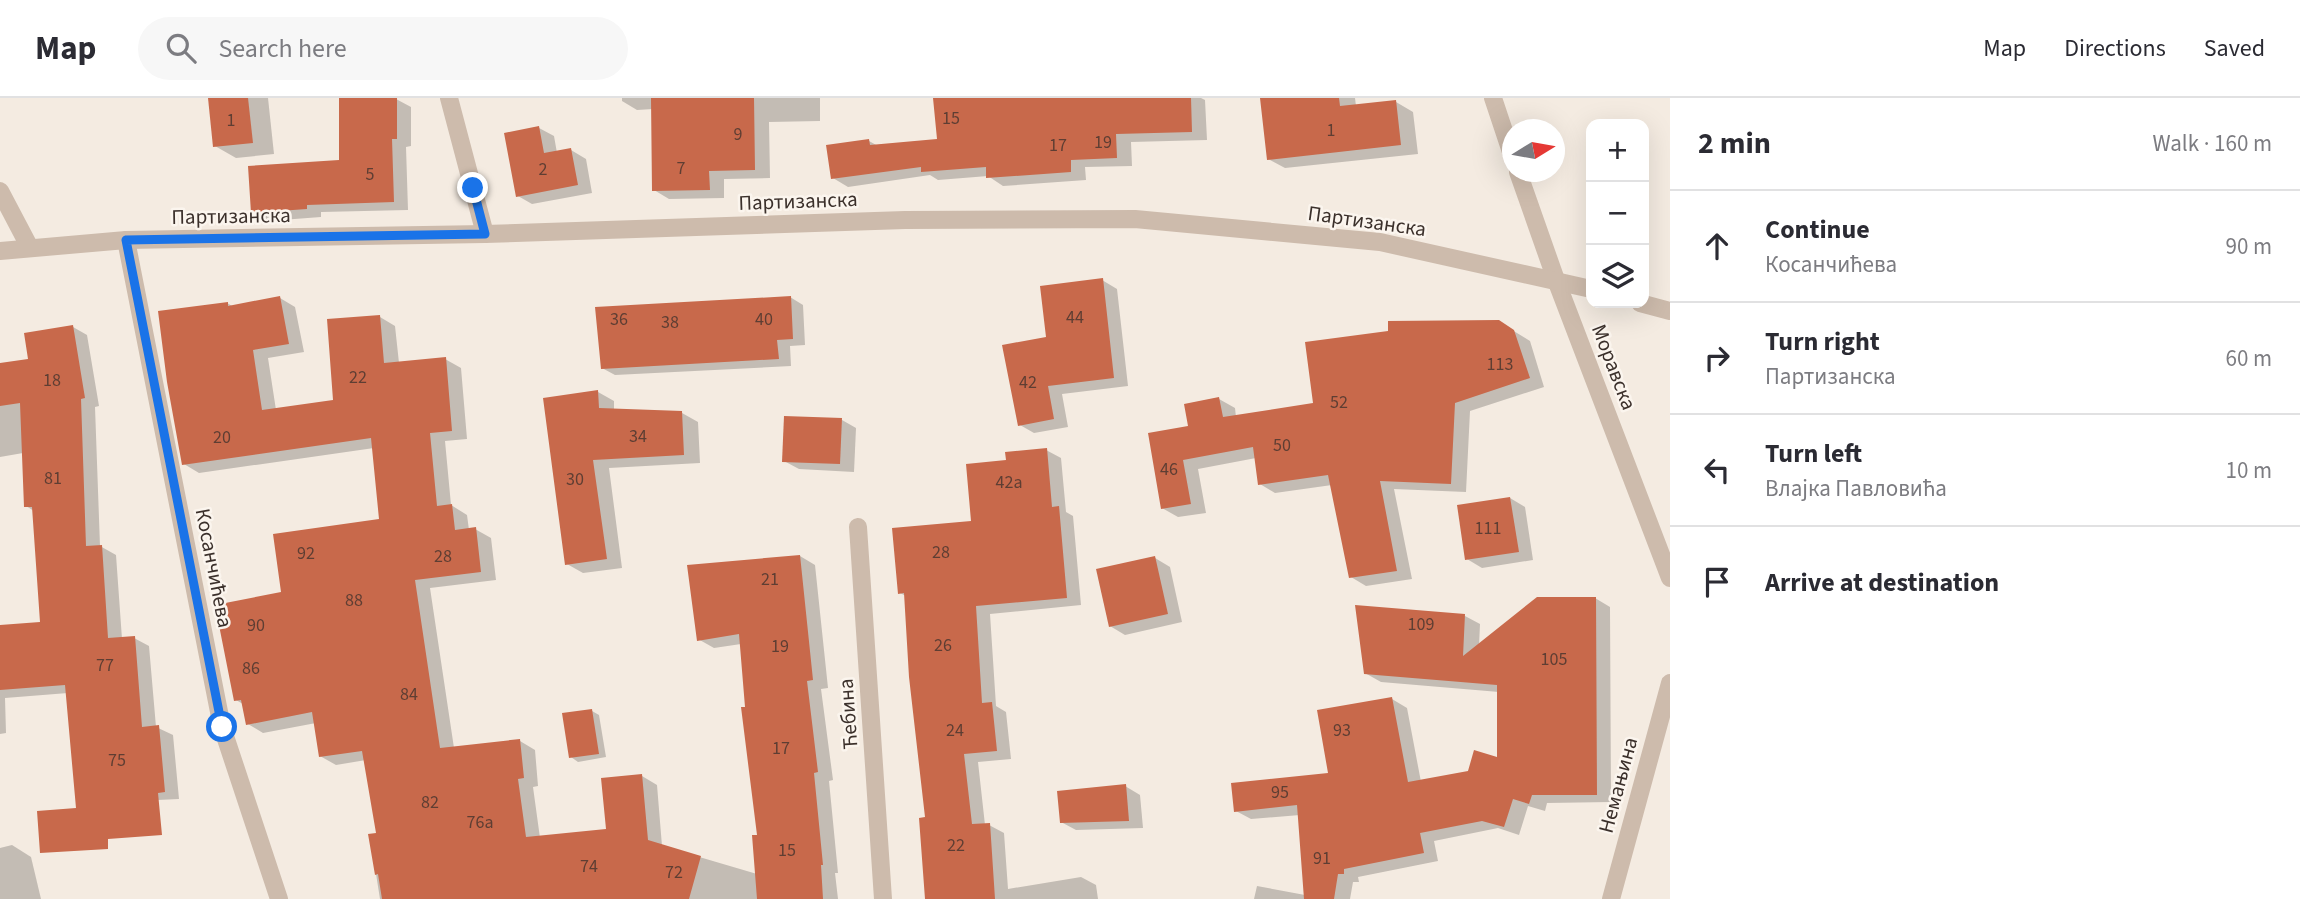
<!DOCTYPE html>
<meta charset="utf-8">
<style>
:root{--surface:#fff;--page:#f7f7f7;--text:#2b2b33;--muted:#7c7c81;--line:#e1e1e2}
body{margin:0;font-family:"Source Sans 3",sans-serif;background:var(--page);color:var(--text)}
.controls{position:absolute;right:21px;top:21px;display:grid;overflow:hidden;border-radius:14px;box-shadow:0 7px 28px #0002}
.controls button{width:63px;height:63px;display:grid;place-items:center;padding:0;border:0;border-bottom:2px solid var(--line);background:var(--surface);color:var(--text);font:35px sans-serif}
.compass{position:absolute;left:1502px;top:21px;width:63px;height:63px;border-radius:50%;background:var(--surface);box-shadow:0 7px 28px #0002;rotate:79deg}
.stop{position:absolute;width:21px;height:21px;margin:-16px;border:5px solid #1a73e8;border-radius:50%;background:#fff}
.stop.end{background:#1a73e8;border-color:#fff;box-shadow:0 2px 7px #0008}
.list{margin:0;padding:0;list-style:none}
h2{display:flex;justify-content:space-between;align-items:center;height:91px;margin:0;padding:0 28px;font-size:30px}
h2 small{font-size:23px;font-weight:400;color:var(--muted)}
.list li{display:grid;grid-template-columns:46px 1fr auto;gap:21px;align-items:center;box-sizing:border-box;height:112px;padding:0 28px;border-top:2px solid var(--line)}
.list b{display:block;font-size:26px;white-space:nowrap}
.list p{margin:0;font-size:23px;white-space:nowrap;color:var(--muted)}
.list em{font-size:23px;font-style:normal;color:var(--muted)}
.icon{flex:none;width:38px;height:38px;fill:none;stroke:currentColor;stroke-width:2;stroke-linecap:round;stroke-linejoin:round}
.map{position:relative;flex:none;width:1670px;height:801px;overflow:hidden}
header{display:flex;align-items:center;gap:42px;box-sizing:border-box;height:98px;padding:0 35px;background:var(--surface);border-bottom:2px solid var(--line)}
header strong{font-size:33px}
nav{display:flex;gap:38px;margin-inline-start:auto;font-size:24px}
.search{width:490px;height:63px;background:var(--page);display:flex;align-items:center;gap:18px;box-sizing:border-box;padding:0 24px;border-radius:38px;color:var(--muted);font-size:26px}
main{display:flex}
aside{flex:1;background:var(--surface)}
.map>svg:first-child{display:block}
</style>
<header>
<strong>Map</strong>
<div class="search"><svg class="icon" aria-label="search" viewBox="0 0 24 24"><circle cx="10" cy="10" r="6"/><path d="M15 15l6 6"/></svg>Search here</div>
<nav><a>Map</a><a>Directions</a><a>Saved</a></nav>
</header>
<main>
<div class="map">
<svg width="1670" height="801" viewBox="0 0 1670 801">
<rect width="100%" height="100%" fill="#f4ebe1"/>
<!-- shadow -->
<g fill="#0003">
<path d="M 210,0 L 268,0 L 274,56 L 236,60 L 215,48 Z"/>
<path d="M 622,0 L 820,0 L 820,23 L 769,24 L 770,80 L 724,81 L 724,100 L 669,101 L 654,92 L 653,11 L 637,12 L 622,3 Z"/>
<path d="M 935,0 L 1201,0 L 1205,2 L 1207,42 L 1131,44 L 1132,68 L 1085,69 L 1086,82 L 1003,88 L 988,78 L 938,82 L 930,77 L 848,89 L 833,80 L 869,43 L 878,48 L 938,42 Z"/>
<path d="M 1263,0 L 1355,0 L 1356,8 L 1396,4 L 1413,14 L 1418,56 L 1285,70 L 1268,61 Z"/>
<path d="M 396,1 L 411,9 L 411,48 L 406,49 L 408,112 L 321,114 L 321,119 L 268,123 L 253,114 L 341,64 Z"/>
<path d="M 539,30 L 554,38 L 557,55 L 571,52 L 586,61 L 592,95 L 532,106 L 518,98 Z"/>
<path d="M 1102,182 L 1117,191 L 1128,288 L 1062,296 L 1068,329 L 1034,335 L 1020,327 Z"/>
<path d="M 790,199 L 803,207 L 805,247 L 790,248 L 791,268 L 615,277 L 602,270 Z"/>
<path d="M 280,200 L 295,209 L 304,254 L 268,260 L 276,312 L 335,303 L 380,219 L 395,228 L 399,265 L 445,261 L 461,270 L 467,341 L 445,343 L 451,407 L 467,417 L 469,432 L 475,431 L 491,440 L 496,482 L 430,490 L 454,650 L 520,643 L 535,652 L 538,688 L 533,689 L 540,740 L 608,733 L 642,678 L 657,687 L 662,748 L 757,776 L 759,738 L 741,546 L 714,550 L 698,541 L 800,458 L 815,467 L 828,590 L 821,591 L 833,682 L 829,683 L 838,775 L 835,775 L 838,801 L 380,801 L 370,738 L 378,736 L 366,662 L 336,667 L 320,658 L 316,625 L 263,635 L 248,626 L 243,606 L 236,602 L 283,496 L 381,423 L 374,350 L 199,375 L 184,366 L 227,205 L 234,209 Z"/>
<path d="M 1499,224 L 1530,243 L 1544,289 L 1470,313 L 1466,394 L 1394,391 L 1412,481 L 1366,488 L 1351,479 L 1332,387 L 1275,395 L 1260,386 L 1256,360 L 1198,371 L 1206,415 L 1178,419 L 1162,410 L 1190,330 L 1219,301 L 1235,310 L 1236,319 L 1315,307 Z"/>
<path d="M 73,229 L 87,237 L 99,308 L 95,309 L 100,448 L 116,457 L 122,541 L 134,540 L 149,548 L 156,629 L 173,637 L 179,701 L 92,705 L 68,595 L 5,600 L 6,635 L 0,636 L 0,529 L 42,525 L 34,413 L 26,408 L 23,355 L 0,359 L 0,267 L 30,262 Z"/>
<path d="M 598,294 L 614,303 L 614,312 L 682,315 L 698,324 L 700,365 L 609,370 L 622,470 L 583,475 L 567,466 L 545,301 Z"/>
<path d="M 842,322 L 856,330 L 854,374 L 799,371 L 784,363 Z"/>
<path d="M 1046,352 L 1061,360 L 1066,414 L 1073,418 L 1081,507 L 990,516 L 996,608 L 1006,614 L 1011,661 L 978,664 L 985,727 L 989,727 L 1004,735 L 1008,791 L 1081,779 L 1096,787 L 1098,801 L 927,801 L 927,721 L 906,498 L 900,495 L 973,424 L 1008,364 Z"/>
<path d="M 1510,400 L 1525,409 L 1533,462 L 1482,470 L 1467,461 Z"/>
<path d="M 1155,460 L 1170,469 L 1182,524 L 1125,537 L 1110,528 Z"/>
<path d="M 1595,500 L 1610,509 L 1611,704 L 1547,705 L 1545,713 L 1528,708 L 1519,737 L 1498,730 L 1434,743 L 1438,763 L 1358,779 L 1359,784 L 1353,784 L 1350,801 L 1254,801 L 1257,788 L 1305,797 L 1300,717 L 1251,721 L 1236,713 L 1330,676 L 1392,601 L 1407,610 L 1421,684 L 1469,674 L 1498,662 L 1499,594 L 1381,584 L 1365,575 L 1465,518 L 1480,526 L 1479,548 Z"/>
<path d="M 592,613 L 599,617 L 606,659 L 578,664 L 571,659 Z"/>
<path d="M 1125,688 L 1140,697 L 1143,730 L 1076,732 L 1061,724 Z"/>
<path d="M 12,747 L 31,759 L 41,801 L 0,801 L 0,750 Z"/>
</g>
<!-- building -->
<g fill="#c8694b">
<path d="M 208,0 L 248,0 L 253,45 L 213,49 Z"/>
<path d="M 339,0 L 397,0 L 397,41 L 392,41 L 394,104 L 307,107 L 307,111 L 251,115 L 248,68 L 339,62 Z"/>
<path d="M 651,0 L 754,0 L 755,72 L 709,73 L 710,92 L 652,93 Z"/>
<path d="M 933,0 L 1191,0 L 1192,34 L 1116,36 L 1117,60 L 1071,62 L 1071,74 L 986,80 L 986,69 L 921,74 L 921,69 L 831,81 L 826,47 L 869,41 L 870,47 L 937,41 Z"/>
<path d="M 1260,0 L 1339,0 L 1340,8 L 1396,2 L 1401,47 L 1267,62 Z"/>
<path d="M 539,28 L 544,55 L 571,50 L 578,87 L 516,99 L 504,35 Z"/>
<path d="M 1103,180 L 1114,280 L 1048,288 L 1054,321 L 1018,328 L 1002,247 L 1046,239 L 1040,188 Z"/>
<path d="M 280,198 L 289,246 L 253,252 L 262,312 L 333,302 L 327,221 L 380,217 L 384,265 L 446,259 L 452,333 L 430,335 L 437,408 L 452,406 L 455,432 L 476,429 L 481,474 L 415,482 L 440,650 L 520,641 L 524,680 L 518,681 L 526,739 L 606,731 L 601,680 L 642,676 L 648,742 L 701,758 L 689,801 L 382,801 L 378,776 L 375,777 L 368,736 L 376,735 L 362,653 L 319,659 L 312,614 L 246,627 L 241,602 L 234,603 L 215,507 L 281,494 L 273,436 L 379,421 L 371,340 L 182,367 L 167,284 L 158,213 L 228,204 L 228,208 Z"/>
<path d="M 791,198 L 793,241 L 777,242 L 779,261 L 601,271 L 595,209 Z"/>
<path d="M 1499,222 L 1514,232 L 1530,280 L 1455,305 L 1451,386 L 1380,383 L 1397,473 L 1349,480 L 1328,377 L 1258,387 L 1253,349 L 1183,362 L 1191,406 L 1161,411 L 1148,335 L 1188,328 L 1184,306 L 1219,299 L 1223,319 L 1313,305 L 1305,244 L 1388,233 L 1388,223 Z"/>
<path d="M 73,227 L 85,300 L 81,301 L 86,448 L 102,447 L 108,540 L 135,538 L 142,629 L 159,627 L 165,694 L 158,695 L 162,737 L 108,741 L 108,751 L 40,755 L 37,713 L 76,710 L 65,587 L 0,592 L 0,527 L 40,524 L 32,409 L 24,409 L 20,305 L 0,308 L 0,265 L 28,261 L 24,235 Z"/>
<path d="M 598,292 L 599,310 L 682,313 L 684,357 L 593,362 L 607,461 L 565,467 L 543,300 Z"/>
<path d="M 784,318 L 842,320 L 840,366 L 782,364 Z"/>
<path d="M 1047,350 L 1052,409 L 1059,408 L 1067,500 L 976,508 L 982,605 L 992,604 L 997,653 L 964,656 L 972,726 L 990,725 L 995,801 L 925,801 L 919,720 L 925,719 L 909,579 L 904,495 L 898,496 L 892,430 L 971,423 L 966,366 L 1006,362 L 1005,354 Z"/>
<path d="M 1510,399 L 1519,454 L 1465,462 L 1457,407 Z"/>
<path d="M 800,457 L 813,582 L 807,583 L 818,674 L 814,675 L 823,767 L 821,767 L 823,801 L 757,801 L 752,737 L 757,737 L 741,609 L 745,609 L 739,536 L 697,543 L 687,467 Z"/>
<path d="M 1155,458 L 1168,516 L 1109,529 L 1096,471 Z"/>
<path d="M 1537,499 L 1596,499 L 1597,697 L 1532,697 L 1529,706 L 1513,701 L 1504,729 L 1482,723 L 1420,735 L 1424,755 L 1344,771 L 1344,776 L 1338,776 L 1334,801 L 1304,801 L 1297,707 L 1234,714 L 1231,685 L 1328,675 L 1317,612 L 1392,599 L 1408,684 L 1468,673 L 1474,652 L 1497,659 L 1497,587 L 1364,576 L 1355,507 L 1465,516 L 1463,558 Z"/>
<path d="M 592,611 L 599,656 L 569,660 L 562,615 Z"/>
<path d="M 1126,686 L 1129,723 L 1060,725 L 1057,693 Z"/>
</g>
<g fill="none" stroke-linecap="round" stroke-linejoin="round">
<!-- minor -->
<g stroke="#cdbbac" stroke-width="18">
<path d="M 449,0 L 485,136"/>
<path d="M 1493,0 L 1512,57"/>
<path d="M 1518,74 L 1556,182 L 1670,480"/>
<path d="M 0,93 L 30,150"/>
<path d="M 126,142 L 222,629 L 279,801"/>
<path d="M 0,153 L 126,142 L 485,136 L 905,122 L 1135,121 L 1380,144 L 1591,191"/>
<path d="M 1640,205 L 1670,213"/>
<path d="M 858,429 L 883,801"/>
<path d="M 1611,801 L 1670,585"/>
</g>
</g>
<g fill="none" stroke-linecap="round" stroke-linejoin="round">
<!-- route -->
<path stroke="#1a73e8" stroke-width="9" d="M 222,629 L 126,142 L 485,136 L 473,90"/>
</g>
<g text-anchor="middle" stroke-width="5" stroke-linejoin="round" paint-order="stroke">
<!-- number labels -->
<g font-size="18" fill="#5e3e33">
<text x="951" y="26">15</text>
<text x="231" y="28">1</text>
<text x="1331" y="38">1</text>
<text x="738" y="42">9</text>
<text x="1103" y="50">19</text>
<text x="1058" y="53">17</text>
<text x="681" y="76">7</text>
<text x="543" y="77">2</text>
<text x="370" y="82">5</text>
<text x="1075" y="225">44</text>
<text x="619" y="227">36</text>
<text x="764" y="227">40</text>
<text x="670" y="230">38</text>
<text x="1500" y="272">113</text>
<text x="358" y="285">22</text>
<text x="52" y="288">18</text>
<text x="1028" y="290">42</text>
<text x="1339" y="310">52</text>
<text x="638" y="344">34</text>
<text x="222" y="345">20</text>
<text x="1282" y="353">50</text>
<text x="1169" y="377">46</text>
<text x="53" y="386">81</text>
<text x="575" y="387">30</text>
<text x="1009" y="390">42a</text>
<text x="1488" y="436">111</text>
<text x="941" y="460">28</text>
<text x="306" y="461">92</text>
<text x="443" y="464">28</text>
<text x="770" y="487">21</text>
<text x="354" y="508">88</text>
<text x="1421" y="532">109</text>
<text x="256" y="533">90</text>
<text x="943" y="553">26</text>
<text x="780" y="554">19</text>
<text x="1554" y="567">105</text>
<text x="105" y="573">77</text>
<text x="251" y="576">86</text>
<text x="409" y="602">84</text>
<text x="955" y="638">24</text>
<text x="1342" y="638">93</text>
<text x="781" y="656">17</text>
<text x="117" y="668">75</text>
<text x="1280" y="700">95</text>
<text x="430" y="710">82</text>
<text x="480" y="730">76a</text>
<text x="956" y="753">22</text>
<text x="787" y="758">15</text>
<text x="1322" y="766">91</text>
<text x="589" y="774">74</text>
<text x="674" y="780">72</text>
</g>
<!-- street labels -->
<g font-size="21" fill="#3b302b" stroke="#fbf5ee">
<text transform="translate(798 103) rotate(-2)" y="7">Партизанска</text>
<text transform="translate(231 118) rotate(-1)" y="7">Партизанска</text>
<text transform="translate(1367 123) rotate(8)" y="7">Партизанска</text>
<text transform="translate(1614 269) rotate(69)" y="7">Моравска</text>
<text transform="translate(214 470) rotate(79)" y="7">Косанчићева</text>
<text transform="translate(848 616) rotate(-94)" y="7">Ћебина</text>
<text transform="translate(1618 687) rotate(-75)" y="7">Немањина</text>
</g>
</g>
</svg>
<div class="controls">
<button>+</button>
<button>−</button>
<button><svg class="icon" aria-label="layers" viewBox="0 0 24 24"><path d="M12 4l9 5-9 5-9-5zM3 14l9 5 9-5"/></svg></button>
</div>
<svg class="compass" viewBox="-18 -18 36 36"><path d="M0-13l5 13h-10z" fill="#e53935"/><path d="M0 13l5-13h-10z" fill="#7c7c81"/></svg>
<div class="stop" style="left:222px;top:629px"></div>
<div class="stop end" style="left:473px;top:90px"></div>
</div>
<aside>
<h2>2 min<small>Walk · 160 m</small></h2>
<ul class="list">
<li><svg class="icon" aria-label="ahead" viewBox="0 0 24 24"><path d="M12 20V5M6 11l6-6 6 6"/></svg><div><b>Continue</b><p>Косанчићева</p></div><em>90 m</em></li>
<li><svg class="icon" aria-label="right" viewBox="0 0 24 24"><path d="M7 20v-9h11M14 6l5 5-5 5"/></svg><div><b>Turn right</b><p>Партизанска</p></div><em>60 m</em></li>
<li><svg class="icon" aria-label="left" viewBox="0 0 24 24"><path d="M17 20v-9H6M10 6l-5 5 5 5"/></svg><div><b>Turn left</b><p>Влајка Павловића</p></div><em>10 m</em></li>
<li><svg class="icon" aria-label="arrive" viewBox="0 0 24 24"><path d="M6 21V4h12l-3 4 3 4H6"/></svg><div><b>Arrive at destination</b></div></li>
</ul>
</aside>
</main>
